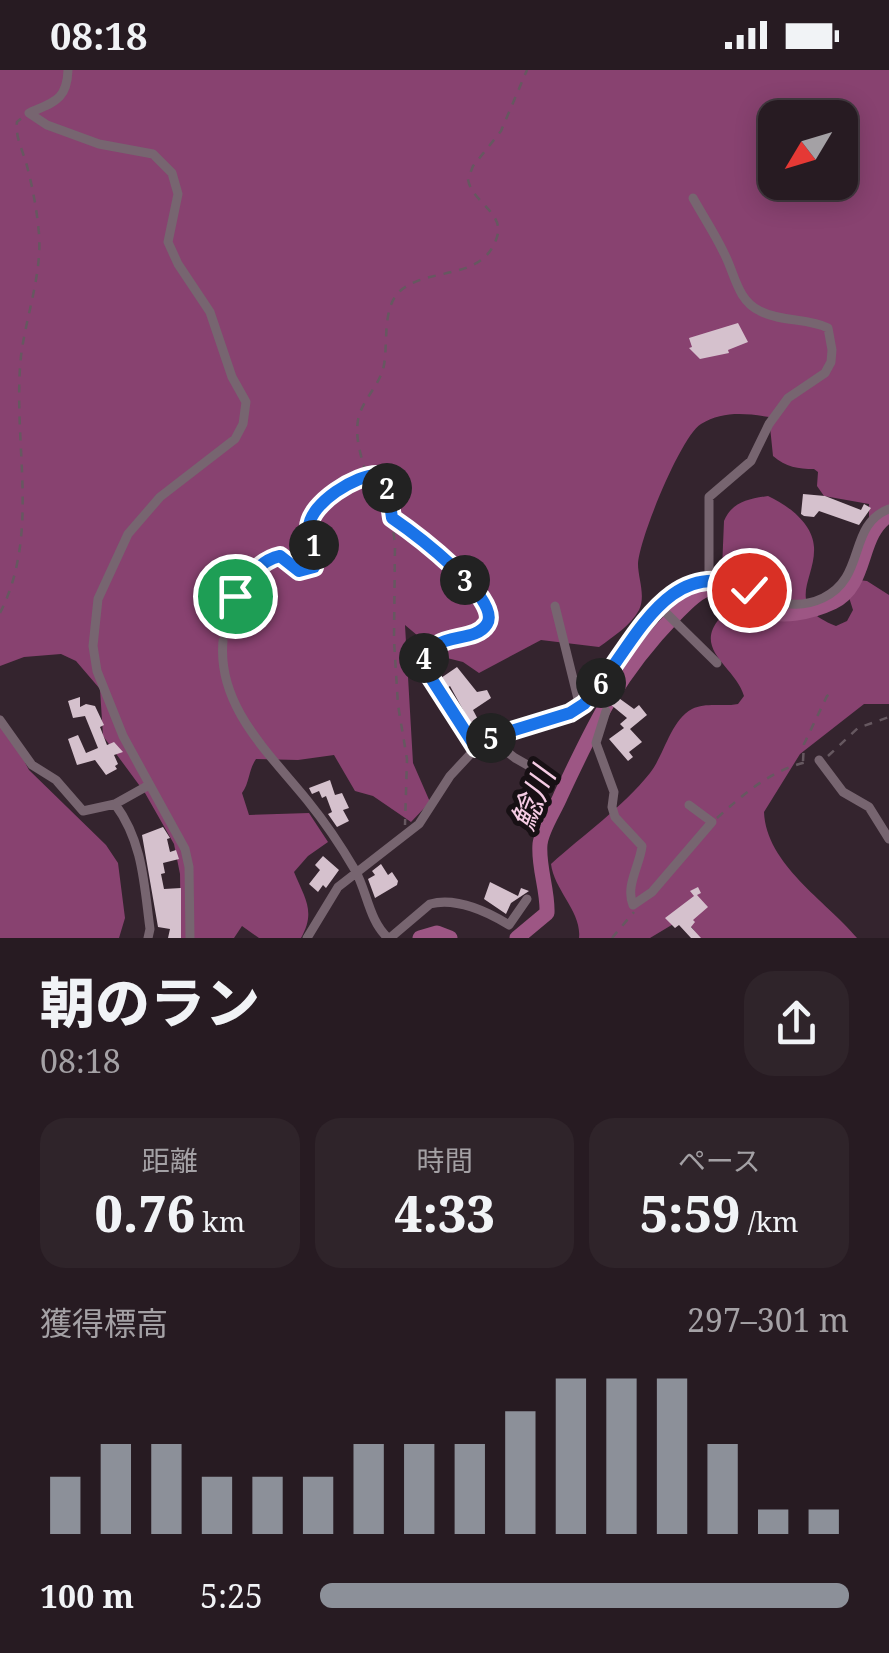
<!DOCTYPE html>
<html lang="ja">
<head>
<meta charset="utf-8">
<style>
  :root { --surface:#271b22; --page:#2f242a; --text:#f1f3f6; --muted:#a4a1a5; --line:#433940; --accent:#8c9099 }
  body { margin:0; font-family:"Noto Serif","Noto Sans JP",serif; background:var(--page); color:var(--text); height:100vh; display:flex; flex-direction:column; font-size:38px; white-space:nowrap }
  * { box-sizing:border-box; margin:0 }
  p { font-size:32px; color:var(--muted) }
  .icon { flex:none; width:55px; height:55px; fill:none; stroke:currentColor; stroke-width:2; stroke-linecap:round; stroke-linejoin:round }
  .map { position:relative; height:868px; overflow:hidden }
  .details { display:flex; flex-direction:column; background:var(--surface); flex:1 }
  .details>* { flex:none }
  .needle { width:65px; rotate:232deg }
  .buttons { position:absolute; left:758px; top:30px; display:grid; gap:20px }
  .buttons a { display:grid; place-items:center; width:100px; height:100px; border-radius:20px; background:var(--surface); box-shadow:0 5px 25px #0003,0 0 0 2px var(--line); font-size:50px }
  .pin { position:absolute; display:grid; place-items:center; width:85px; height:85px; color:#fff; margin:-42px; border:5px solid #fff; border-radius:50%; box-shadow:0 2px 10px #0007 }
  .km { position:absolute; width:50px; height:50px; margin:-25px; border-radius:50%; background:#222; color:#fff; font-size:28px; line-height:50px; text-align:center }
  .round { display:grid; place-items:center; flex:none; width:105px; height:105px; border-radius:30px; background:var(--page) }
  .head { display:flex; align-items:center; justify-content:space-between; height:170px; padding:0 40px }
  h1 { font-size:55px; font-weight:800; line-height:75px }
  .metrics { display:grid; grid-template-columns:repeat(3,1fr); gap:15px; height:170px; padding:10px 40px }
  .metrics div { display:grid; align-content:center; border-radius:25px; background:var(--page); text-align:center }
  .metrics b { font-size:50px; font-weight:800 }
  .metrics small { font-size:28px; font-weight:400 }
  .metrics p { font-size:28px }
  .chart { height:280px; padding:20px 40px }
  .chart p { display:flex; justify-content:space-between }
  .chart svg { width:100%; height:180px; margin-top:10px; stroke:var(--accent); stroke-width:6 }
  ul { padding:0 40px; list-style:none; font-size:32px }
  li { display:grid; grid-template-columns:160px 120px 1fr; align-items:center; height:75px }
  li i { height:25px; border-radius:12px; background:var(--accent) }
  .status { display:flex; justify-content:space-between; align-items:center; height:70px; padding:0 50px; background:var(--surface); direction:ltr }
  .status svg { height:28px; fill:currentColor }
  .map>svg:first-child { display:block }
  .forest { fill:#884270; fill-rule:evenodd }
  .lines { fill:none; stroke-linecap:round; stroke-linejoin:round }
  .river { stroke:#9d5684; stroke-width:15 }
  .building { fill:#d5c1cd }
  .path { stroke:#665860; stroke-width:2.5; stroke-dasharray:8 8; stroke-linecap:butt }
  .minor { stroke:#776570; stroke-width:9 }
  .route-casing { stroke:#fff; stroke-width:20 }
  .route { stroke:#1a73e8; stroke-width:12 }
  .labels { text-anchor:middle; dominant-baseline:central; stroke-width:10; stroke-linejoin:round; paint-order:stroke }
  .water-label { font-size:32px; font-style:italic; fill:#f5cce4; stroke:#171014 }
</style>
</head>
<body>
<div class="status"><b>08:18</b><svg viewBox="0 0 49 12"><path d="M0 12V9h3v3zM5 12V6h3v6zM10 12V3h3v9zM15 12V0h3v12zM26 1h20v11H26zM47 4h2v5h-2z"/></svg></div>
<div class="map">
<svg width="889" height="868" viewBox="0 0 889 868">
  <rect width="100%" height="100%" fill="#34242e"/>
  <!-- forest -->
  <path class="forest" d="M0,0H889V438L869,448V434L824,426L817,416L818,402L814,399C798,399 786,397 773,386L769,347C745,343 722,341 701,354C681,366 639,469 638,494C638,508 646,526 639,540C631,555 613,567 599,577L541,570L479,603L463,592L443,587L405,555L413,693L430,732L411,752L373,726L355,721L334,685L298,690L256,689C248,701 250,712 242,723L249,745L309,743L328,772L308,786L294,802C305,829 316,841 301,868H259L242,856L234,868H181L180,804L174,774L145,723L103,666L100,619L76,591L61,584L24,587L0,596ZM775,48H840V112H775Z
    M768,426C786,434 813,453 814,477C816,510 783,535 836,556L847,551L853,540L847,521L858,510L867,511L889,525V634H864L800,684L764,742C766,794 826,831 857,868H700L690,855L680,850L650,868H579C582,842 554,820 551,794C583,765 623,737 650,703C665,684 670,651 692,639C706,632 723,637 738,634L744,626C736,597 692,580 720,548L724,451C732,432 748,429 768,426Z
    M0,645L29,700L106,775L118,793L125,848L119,868H0Z"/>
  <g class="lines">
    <!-- river -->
    <path class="river" d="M420,868L437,863L450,868
      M517,868L547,843C548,820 538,797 540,774C542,758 555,740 561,725C595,652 618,604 675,545C684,536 697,521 711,518C728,515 744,533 759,539C781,549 812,542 833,532C869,514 857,465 889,445"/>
  </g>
  <!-- building -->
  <path class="building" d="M738,253L748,272L728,280L729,283L700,289L689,278L692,277L689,268Z
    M803,424L825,426L861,440L864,434L871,438L859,455L819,441L814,447L804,446L801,444Z
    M457,597L477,622L487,620L491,628L473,640L482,657L483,664L478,667L450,616L447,618L441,608Z
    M616,626L634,639L639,635L647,645L630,659L642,672L629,682L633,687L628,691L609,669L624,658L620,654L627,648L610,634Z
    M80,627V637L86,634L95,636L104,655L100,657L107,675L114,672L123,682L114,685L118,694L115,696L117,699L106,705L95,690L77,695L68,669L78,665L86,683L98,678L85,646L73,648L68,631Z
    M330,710L335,725L342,723L349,738L343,740L349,751L337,757L328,744L332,742L326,726L322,728L319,721L312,724L309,718Z
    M163,757L170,768L167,769L170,782L176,780L179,789L163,793L165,803L161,804L164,819L181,818V868H168L170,859L158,857L142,765Z
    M323,786L339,800L326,818L323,815L318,822L309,814L320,800L315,795Z
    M381,794L388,805L392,802L398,811L397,815L375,828L368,809L375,805L372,801Z
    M490,812L518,826L521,818L529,821L511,833L506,844L484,829Z
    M698,817L701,823L697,825L708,837L693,850L695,852L691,857L701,868H691L679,855L675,858L665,848L694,826L690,821Z"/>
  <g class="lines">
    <!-- path -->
    <path class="path" d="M366,403C361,386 355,369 358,350C362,329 380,316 384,295C388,274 382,237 400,221C428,196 483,212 497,167C505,142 471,132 468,109L473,96L501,61L527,0
      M392,448C423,469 479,510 490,546C480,571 456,562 438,575C433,578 430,583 425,587
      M0,543C41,463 12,372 21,286C26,246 42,205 39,164C37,141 33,119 27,96C23,81 15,67 17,52L24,46
      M224,565C227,534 248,492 281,486L299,501L314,497L317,490L309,456L313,447L347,413L366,405H378L388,420L395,474L394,570L398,635L407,689L405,755
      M828,686L858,658L889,647
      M803,691L804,674L827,626L834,621
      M717,748C746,722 772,699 811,691
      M612,868L634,842"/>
    <!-- minor -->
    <path class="minor" d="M68,0C67,30 54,32 29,43L47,55L99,74L153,84L172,103L178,124L168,172L178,194L210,242L232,307L246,332L243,354L235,369L160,427L128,464L98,529L93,576L97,601L123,666L185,779L189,797L190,868
      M693,128C703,146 715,164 724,183C735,204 737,230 760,241C781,252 809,248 828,258L832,280L831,292L825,303L788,328L769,354L751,391L709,427V509
      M555,536L580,637
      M659,536L717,593
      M223,571C217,636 269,683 307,730C324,751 341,776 355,800C367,821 369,851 388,868
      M420,591L476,678
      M606,641L596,673L614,722L612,737L615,747L642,776C640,795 625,816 633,835L652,822L712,752L689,735
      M0,650L32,695L56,710L83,741L115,734L149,715
      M490,669L515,688L545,705
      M819,690L843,722L869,737L889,769
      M115,734C143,772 144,814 150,859L148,868
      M307,868L338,817L419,754L450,706L476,678L495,666L570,643L584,635C617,599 636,549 677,522C733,484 766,555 823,528C867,507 847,455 889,439
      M390,868L430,834C456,827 488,842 509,855L527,829"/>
  </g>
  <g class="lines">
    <defs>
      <path id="route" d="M235,526C246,510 260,490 280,486L299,501L314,497C319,482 309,471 309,457C310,433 357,404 378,405L388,420L392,448C411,461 503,529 487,554C477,570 451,565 437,575C431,579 426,586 420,591L476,678L495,666L570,643L584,634C631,585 664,479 749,520"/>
    </defs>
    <!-- route casing -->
    <use href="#route" class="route-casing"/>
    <!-- route -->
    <use href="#route" class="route"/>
  </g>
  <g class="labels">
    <!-- water labels -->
    <g class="water-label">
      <text transform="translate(532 728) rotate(-68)">鯰川</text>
    </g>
  </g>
</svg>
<div class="buttons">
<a><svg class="needle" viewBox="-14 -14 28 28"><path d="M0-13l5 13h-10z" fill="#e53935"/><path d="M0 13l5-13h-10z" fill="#a4a1a5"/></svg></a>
</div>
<div class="pin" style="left:235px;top:526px;background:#1e9e55"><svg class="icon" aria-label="arrive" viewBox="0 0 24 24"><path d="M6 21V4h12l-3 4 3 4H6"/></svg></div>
<div class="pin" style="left:749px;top:520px;background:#d93025"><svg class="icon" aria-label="check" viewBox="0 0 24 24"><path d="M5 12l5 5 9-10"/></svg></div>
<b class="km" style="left:314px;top:475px">1</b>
<b class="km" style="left:387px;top:418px">2</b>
<b class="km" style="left:465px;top:510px">3</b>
<b class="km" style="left:424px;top:588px">4</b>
<b class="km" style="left:491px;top:668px">5</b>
<b class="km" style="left:601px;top:613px">6</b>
</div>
<section class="details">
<div class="head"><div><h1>朝のラン</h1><p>08:18</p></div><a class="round"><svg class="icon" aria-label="share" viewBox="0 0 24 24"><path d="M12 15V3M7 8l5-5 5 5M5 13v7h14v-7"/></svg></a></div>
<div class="metrics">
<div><p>距離</p><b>0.76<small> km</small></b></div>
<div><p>時間</p><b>4:33</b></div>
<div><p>ペース</p><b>5:59<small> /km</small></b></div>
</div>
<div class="chart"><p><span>獲得標高</span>297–301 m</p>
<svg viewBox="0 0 160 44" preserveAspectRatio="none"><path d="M5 44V30M15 44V22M25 44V22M35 44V30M45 44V30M55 44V30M65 44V22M75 44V22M85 44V22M95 44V14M105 44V6M115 44V6M125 44V6M135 44V22M145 44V38M155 44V38"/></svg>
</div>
<ul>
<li><b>100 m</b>5:25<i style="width:100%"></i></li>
</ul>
</section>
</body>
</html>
